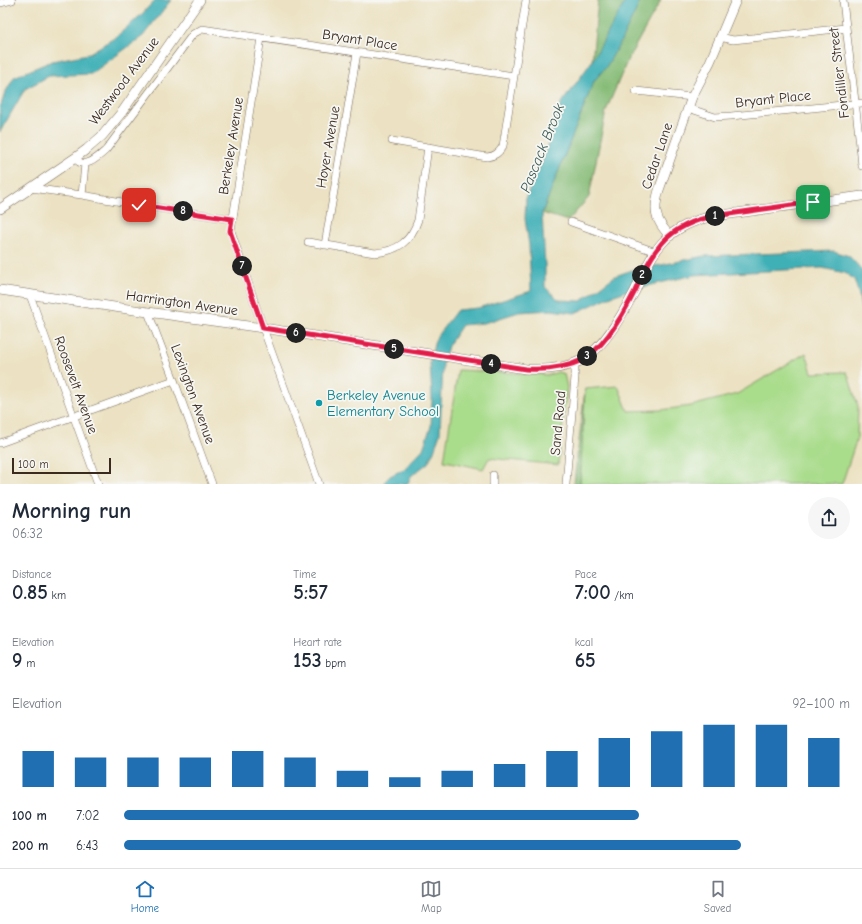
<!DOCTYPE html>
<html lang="en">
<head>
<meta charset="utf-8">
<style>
  :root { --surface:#fff; --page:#f6f6f7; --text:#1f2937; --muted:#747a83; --line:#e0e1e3; --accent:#1f6fb2 }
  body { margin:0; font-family:"Comic Neue",sans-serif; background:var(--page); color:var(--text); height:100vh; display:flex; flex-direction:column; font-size:15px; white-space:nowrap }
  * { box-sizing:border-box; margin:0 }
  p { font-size:13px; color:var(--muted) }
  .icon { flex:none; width:22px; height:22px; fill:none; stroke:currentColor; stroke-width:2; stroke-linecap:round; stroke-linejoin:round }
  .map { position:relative; height:484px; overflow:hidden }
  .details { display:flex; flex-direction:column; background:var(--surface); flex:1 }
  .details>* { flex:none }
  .scale { position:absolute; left:12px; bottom:10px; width:99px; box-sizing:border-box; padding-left:4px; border:2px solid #3b2a1e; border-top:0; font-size:11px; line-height:14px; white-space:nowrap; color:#3b2a1e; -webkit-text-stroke:3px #f6f6f2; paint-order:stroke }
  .pin { position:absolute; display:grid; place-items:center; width:34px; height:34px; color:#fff; margin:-17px; border-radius:8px; box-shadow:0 2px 6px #0006 }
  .km { position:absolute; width:20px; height:20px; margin:-10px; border-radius:50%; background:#222; color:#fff; font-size:11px; line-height:20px; text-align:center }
  .round { display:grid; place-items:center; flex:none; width:42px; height:42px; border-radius:21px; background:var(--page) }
  .overview { display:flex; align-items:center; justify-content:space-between; height:68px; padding:0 12px }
  h1 { font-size:22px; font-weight:600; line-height:30px }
  .stats { display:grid; grid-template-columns:repeat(3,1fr); gap:6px; height:68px; padding:4px 12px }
  .stats div { display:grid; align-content:center }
  .stats b { font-size:20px; font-weight:600 }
  .stats small { font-size:11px; font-weight:400 }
  .stats p { font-size:11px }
  .chart { height:112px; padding:8px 12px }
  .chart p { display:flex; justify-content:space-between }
  .chart svg { width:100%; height:72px; margin-top:4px; stroke:var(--accent); stroke-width:6 }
  ul { padding:0 12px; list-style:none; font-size:13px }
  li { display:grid; grid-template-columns:64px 48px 1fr; align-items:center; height:30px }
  li i { height:10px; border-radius:5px; background:var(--accent) }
  .tabs { display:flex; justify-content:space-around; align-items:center; height:56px; border-top:1px solid var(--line); background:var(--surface); font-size:11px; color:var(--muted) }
  .tabs a { display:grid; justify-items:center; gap:2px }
  .tabs .selected { color:var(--accent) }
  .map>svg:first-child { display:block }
  .green { fill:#a9dc8b; stroke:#728354 }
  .forest { fill:#86bc77; stroke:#60734a }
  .water { fill:#3fb0b7; stroke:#3d6d6a }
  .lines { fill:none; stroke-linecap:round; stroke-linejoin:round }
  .minor-casing { stroke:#796a58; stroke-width:8 }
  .tertiary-casing { stroke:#796a58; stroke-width:10 }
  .minor { stroke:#fff; stroke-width:7 }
  .tertiary { stroke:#fff; stroke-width:9 }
  .route-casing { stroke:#fff; stroke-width:8 }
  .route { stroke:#e11d48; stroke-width:5 }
  .culture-dot { fill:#0f9aa8; stroke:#f6f6f2; stroke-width:1.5 }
  .labels { text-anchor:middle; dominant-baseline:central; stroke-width:3.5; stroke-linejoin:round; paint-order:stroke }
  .street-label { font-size:14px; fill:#3b2a1e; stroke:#f6f6f2 }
  .culture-label { font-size:14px; fill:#0d838f; stroke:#f6f6f2; text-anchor:start }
  .water-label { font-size:15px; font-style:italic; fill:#3c5954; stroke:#f6f6f2 }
</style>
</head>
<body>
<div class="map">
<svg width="862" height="484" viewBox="0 0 862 484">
  <rect width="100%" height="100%" fill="#f6f6f2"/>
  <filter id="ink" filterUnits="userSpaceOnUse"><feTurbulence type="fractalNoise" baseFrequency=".025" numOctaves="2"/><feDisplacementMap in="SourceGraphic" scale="8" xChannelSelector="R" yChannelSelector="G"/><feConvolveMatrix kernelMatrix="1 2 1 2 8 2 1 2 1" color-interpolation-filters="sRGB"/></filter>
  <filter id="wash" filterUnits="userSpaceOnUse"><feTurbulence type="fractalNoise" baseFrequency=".012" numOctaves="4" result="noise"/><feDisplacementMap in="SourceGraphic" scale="16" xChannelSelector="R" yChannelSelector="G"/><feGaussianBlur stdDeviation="0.9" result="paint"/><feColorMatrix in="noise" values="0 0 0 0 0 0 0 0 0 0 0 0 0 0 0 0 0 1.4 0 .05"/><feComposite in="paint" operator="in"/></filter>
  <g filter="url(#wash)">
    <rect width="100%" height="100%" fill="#ece2c3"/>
    <!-- green -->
    <path class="green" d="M806,353L812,373L847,372L858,406L857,438L842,484H580L585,389L618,386L628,411L661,410L691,406L737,394Z
      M458,370L549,375L558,372L564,374L567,387L558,465L489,458L483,469L456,463L444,461Z"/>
    <!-- forest -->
    <path class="forest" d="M598,0H661L628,59L606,111L589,197L568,221L542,213L594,81L592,61Z
      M585,389L580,484H574Z"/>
    <!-- water -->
    <path class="water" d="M155,0H171L143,36L91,74L49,76L25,89L0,132V108L5,93L14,77L52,61L88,54L116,37L142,14Z
      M626,0H641L619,45L606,67L594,81L542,213L545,265V287L559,300L581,301L615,276L638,268L661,265L704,256L834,251L849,256L862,270V310L861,308L859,295L854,279L845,273L822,268L694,275L626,291L609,297L575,313L551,310L519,312L484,323L462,325L448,346L443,364L440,433L434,451L428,463L411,476L408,483L404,484H384V482L390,476L404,469L423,449L431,426L432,398L430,363L434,344L437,336L457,310L478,308L531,291L529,245L525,219L526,197L542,162L561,104L592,61Z"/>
  </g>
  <g filter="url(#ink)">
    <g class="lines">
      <defs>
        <path id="minor" d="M843,0C849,56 857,111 862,166
          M0,3L12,0
          M720,37L733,40L846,28
          M261,38L231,231L263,328L319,484
          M636,91L692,97
          M688,108L715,117L731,116L862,103
          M392,141L487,157C495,156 499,153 503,146L526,0
          M75,158C84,171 98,157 106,150L193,34L202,29L514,76
          M31,188L82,195L139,205L232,219
          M82,195L85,164
          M571,222L656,252
          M308,242L375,253C398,251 411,241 418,220L428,147
          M325,245L357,53
          M30,295L98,484
          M148,312L174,380L212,484
          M0,443L174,380
          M493,484V475
          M566,484L575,377V371L573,364"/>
        <path id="tertiary" d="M0,209L75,158L87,149L102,136L122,112L200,0
          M670,236C655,220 653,211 659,190L692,97L710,62L736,0
          M0,290L148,312L263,328L526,369C545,370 565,369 582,360C604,348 623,313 635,291C642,275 650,257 662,243C675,228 696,219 715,216L862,196"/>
      </defs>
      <!-- minor casing -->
      <use href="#minor" class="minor-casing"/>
      <!-- tertiary casing -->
      <use href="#tertiary" class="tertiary-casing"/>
      <!-- minor -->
      <use href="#minor" class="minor"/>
      <!-- tertiary -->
      <use href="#tertiary" class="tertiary"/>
    </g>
  </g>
  <g class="lines" filter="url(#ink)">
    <defs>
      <path id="route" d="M139,205L232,219L230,231L263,328L526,369C545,370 564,369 582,360C604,348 624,313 635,291C642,275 650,257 662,243C675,228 696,219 715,216L813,202"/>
    </defs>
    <!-- route casing -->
    <use href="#route" class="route-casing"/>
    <!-- route -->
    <use href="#route" class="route"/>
  </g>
  <!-- markers -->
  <circle class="culture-dot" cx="319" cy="403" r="4"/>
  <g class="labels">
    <!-- street labels -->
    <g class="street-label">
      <text transform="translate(360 40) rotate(9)">Bryant Place</text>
      <text transform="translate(839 73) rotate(-97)">Fondiller Street</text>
      <text transform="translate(124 81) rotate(-53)">Westwood Avenue</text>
      <text transform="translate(773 99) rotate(-6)">Bryant Place</text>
      <text transform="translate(231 146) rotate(-81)">Berkeley Avenue</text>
      <text transform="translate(328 147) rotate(-80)">Hoyer Avenue</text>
      <text transform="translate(657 156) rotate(-71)">Cedar Lane</text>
      <text transform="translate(182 303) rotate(8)">Harrington Avenue</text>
      <text transform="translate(76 385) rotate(70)">Roosevelt Avenue</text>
      <text transform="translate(193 394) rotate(70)">Lexington Avenue</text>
      <text transform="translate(558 423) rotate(-85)">Sand Road</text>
    </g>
    <!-- culture labels -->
    <g class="culture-label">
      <text x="327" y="395">Berkeley Avenue<tspan x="327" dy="16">Elementary School</tspan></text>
    </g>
    <!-- water labels -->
    <g class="water-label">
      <text transform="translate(542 148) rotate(-68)">Pascack Brook</text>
    </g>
  </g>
</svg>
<div class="scale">100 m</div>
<div class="pin" style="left:813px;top:202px;background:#1e9e55"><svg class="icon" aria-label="arrive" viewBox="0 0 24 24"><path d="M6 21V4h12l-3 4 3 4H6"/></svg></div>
<div class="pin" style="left:139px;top:205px;background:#d93025"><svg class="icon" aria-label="check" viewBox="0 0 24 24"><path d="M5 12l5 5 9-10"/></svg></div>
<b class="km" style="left:715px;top:216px">1</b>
<b class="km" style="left:642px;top:275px">2</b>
<b class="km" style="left:587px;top:356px">3</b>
<b class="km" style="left:491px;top:364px">4</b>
<b class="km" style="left:394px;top:349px">5</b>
<b class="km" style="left:296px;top:333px">6</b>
<b class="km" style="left:242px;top:266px">7</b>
<b class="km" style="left:183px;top:211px">8</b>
</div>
<section class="details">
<div class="overview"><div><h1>Morning run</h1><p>06:32</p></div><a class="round"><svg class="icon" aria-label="share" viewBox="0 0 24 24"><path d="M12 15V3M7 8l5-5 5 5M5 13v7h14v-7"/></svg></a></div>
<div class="stats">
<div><p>Distance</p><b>0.85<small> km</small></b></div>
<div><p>Time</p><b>5:57</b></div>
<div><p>Pace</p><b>7:00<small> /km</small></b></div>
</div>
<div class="stats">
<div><p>Elevation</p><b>9<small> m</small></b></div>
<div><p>Heart rate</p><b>153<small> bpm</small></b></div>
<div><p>kcal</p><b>65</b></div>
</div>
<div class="chart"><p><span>Elevation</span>92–100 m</p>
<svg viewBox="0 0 160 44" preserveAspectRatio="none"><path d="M5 44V22M15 44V26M25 44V26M35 44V26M45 44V22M55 44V26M65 44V34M75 44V38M85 44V34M95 44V30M105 44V22M115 44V14M125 44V10M135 44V6M145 44V6M155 44V14"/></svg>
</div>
<ul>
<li><b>100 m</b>7:02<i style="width:71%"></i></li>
<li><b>200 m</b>6:43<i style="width:85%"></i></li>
</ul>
</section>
<nav class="tabs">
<a class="selected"><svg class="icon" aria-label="home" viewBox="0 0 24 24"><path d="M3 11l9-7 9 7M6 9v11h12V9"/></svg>Home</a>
<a><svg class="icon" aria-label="map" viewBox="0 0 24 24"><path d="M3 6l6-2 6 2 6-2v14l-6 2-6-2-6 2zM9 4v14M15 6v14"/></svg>Map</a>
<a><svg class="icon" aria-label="saved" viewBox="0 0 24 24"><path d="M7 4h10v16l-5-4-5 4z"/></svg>Saved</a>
</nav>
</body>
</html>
